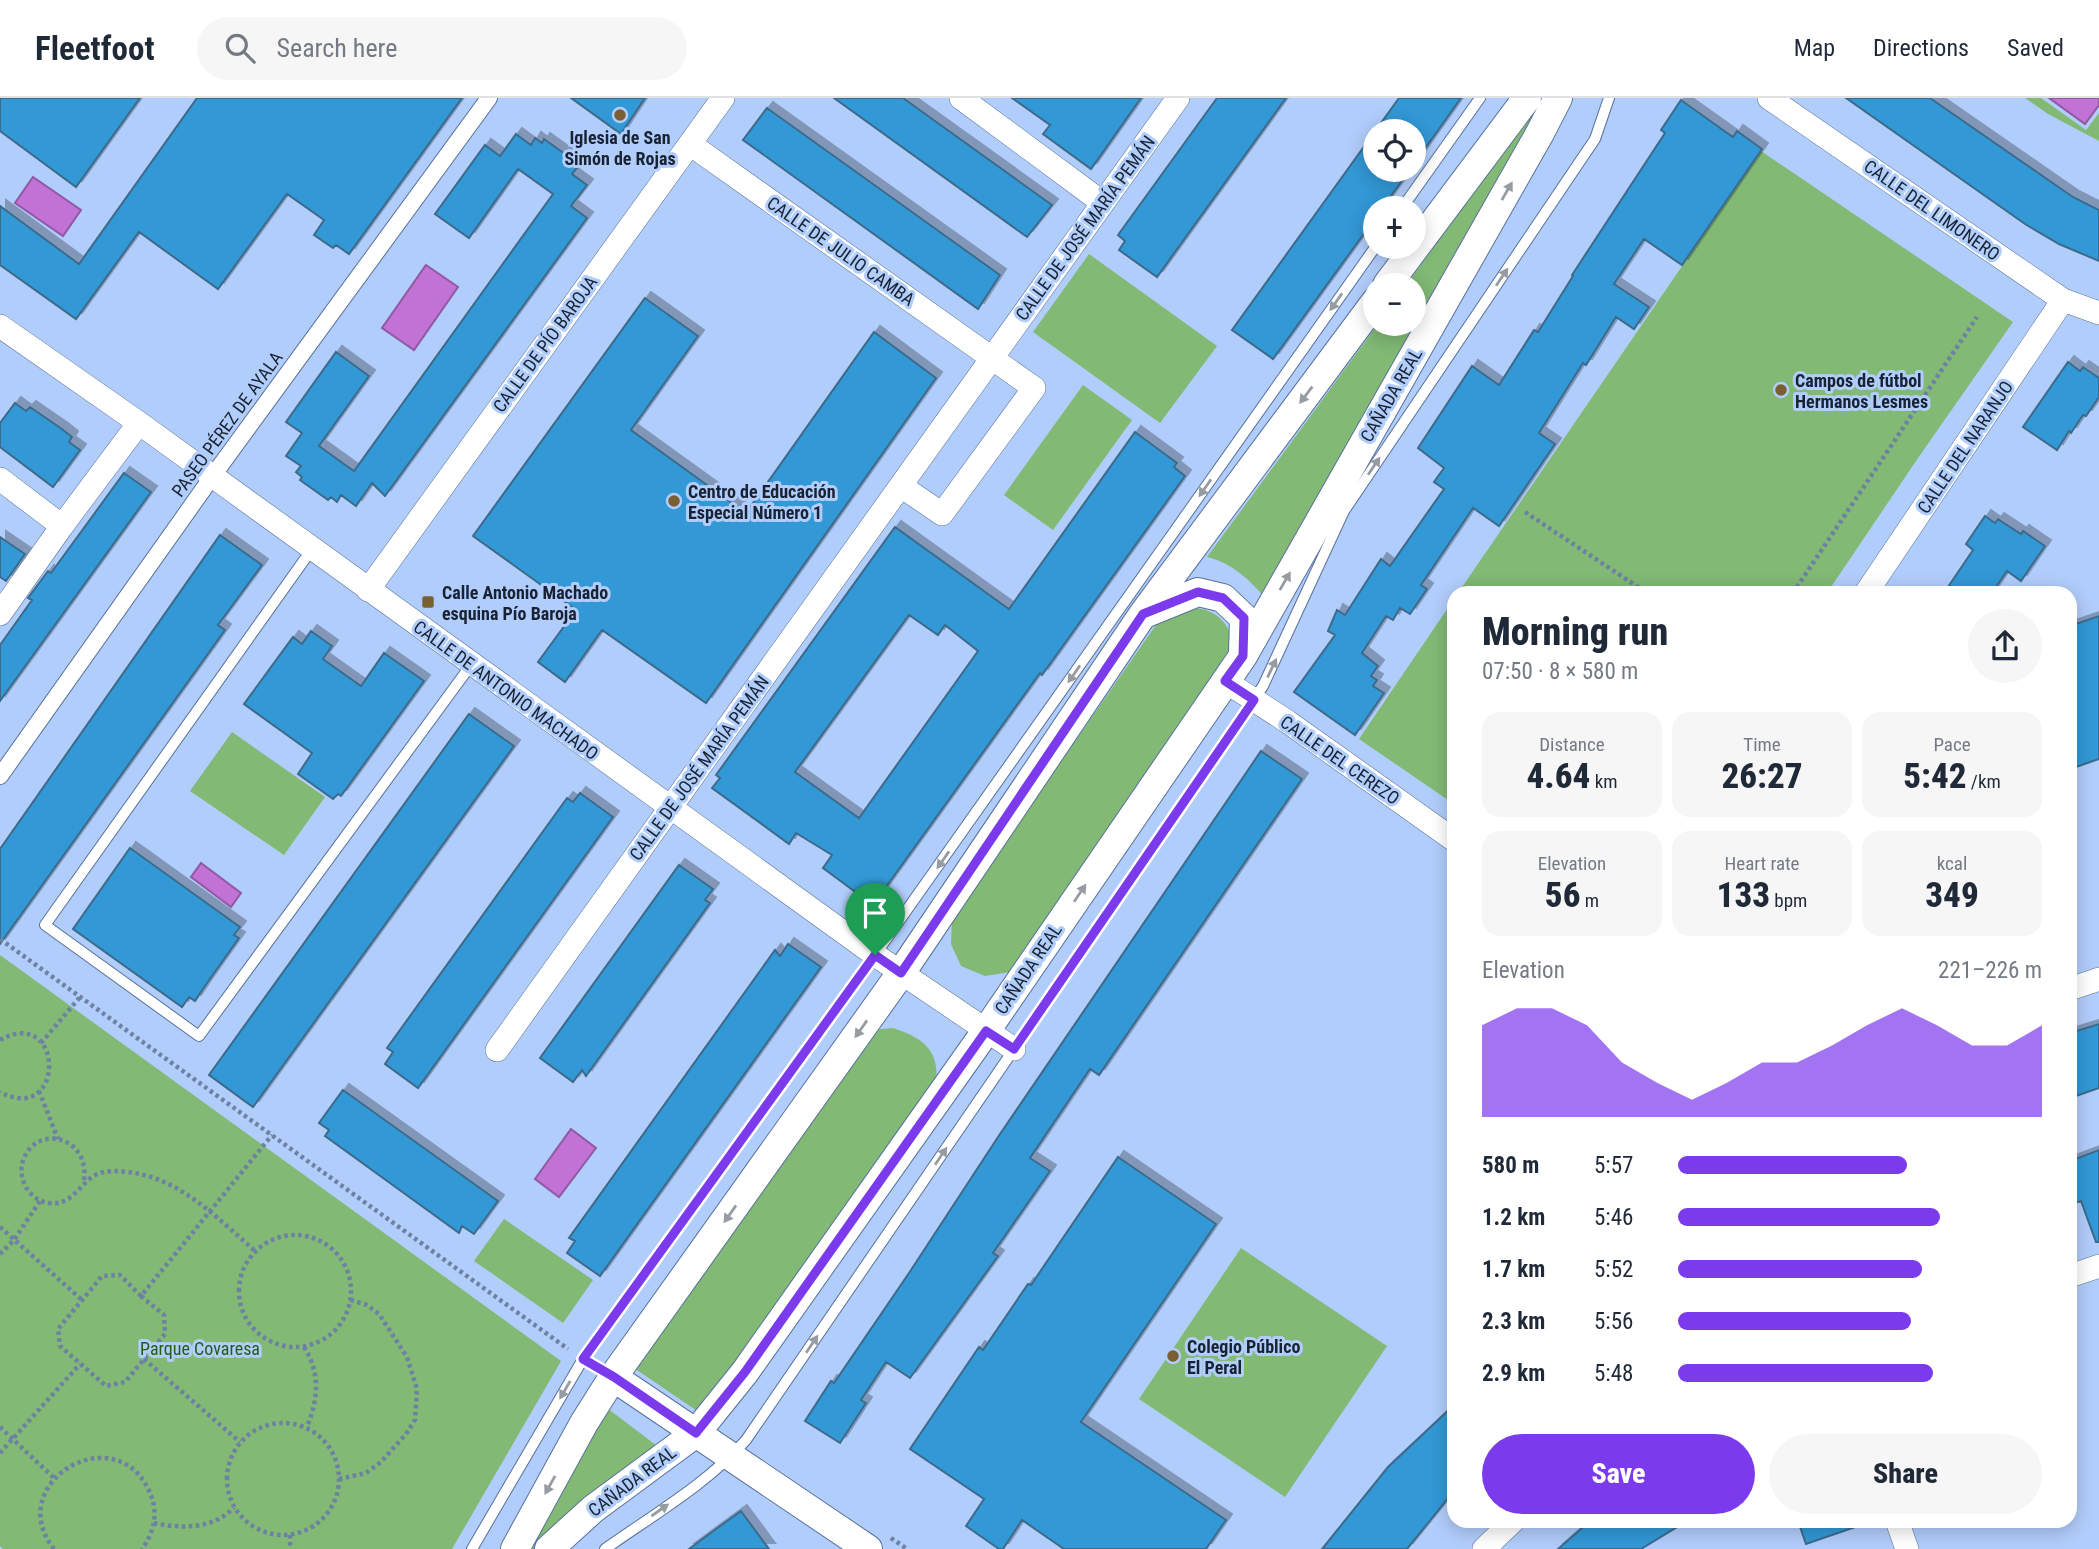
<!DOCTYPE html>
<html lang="en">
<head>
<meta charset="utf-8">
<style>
  :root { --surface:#fff; --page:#f6f6f7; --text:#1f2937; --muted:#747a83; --line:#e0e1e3; --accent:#7c3aed }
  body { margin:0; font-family:"Roboto Condensed",sans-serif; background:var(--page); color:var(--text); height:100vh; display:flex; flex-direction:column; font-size:26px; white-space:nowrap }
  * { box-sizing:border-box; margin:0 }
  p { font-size:23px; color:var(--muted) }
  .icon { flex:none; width:38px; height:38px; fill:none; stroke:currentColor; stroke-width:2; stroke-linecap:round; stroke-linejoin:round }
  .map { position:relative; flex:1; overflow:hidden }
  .sheet { position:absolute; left:1447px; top:488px; width:630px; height:942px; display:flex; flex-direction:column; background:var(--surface); border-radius:21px; box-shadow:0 4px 18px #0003 }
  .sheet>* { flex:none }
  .buttons { position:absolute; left:1363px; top:21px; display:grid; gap:14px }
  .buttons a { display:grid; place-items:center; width:63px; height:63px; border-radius:50%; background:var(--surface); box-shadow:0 4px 18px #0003; font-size:35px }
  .pin { position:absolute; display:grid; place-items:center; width:60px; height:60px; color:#fff; margin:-72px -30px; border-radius:50% 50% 50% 0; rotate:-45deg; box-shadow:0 0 7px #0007 }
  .pin .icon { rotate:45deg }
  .round { display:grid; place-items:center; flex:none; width:74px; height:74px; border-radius:37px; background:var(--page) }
  .head { display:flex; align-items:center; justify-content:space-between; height:119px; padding:0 35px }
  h1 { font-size:38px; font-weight:800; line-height:52px }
  .figures { display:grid; grid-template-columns:repeat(3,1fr); gap:10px; height:119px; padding:7px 35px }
  .figures div { display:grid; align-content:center; border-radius:18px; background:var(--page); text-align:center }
  .figures b { font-size:35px; font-weight:800 }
  .figures small { font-size:19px; font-weight:400 }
  .figures p { font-size:19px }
  .chart { height:196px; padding:14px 35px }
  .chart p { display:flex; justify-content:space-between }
  .chart svg { width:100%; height:126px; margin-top:7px; fill:var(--accent); opacity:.7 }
  .action { display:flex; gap:14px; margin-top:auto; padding:14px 35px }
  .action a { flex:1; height:80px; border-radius:42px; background:var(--accent); color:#fff; font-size:28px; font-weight:800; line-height:80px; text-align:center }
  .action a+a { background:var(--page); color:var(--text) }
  ul { padding:0 35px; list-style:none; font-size:23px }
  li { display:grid; grid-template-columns:112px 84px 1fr; align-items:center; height:52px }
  li i { height:18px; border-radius:9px; background:var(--accent) }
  header { display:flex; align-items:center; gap:42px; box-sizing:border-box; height:98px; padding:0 35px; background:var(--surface); border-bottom:2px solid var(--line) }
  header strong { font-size:33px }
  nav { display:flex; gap:38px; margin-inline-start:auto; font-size:24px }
  .search { width:490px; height:63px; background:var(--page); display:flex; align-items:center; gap:18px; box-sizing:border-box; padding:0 24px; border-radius:38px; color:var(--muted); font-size:26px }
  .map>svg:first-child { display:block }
  .green { fill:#81b975 }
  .water { fill:#c271d4; stroke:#8f59a4; stroke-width:2 }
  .building { fill:#3198d6; stroke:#3d6a8a; stroke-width:2; fill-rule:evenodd; filter:url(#shadow) }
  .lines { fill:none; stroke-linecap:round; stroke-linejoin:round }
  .service-casing { stroke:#58719a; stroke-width:12 }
  .pedestrian-casing { stroke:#58719a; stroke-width:18 }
  .minor-casing { stroke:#58719a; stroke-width:24 }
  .tertiary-casing { stroke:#58719a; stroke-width:30 }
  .path { stroke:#6d81a2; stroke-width:4.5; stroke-dasharray:3.5 3.5; stroke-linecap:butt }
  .service { stroke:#fff; stroke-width:10 }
  .pedestrian { stroke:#fff; stroke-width:16 }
  .minor { stroke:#fff; stroke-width:23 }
  .tertiary { stroke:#fff; stroke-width:28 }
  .oneway { fill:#979ca3 }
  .route-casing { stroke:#fff; stroke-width:14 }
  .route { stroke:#7c3aed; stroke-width:9 }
  .poi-dot { fill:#795f31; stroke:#b1cdfb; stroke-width:2.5 }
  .labels { text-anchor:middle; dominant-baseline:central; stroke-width:6; stroke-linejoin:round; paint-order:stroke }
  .poi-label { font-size:18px; font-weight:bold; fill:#182233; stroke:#b1cdfb; text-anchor:start }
  .street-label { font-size:18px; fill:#182233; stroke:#b1cdfb }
  .park-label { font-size:18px; fill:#255c18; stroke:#b1cdfb }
</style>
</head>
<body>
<header>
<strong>Fleetfoot</strong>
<div class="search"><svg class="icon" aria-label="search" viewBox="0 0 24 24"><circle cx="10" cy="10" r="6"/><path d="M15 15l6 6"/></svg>Search here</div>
<nav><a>Map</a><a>Directions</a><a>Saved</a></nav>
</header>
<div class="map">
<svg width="2099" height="1451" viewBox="0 0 2099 1451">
  <defs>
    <filter id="shadow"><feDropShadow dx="6" dy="-6" stdDeviation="0" flood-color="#0004"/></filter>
  </defs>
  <rect width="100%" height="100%" fill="#b1cdfb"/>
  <!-- green -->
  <path class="green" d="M2025,0H2041L2086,32L2099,15V43L2048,16Z
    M1535,16L1268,504C1252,483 1232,465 1207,459L1378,226H1414V187H1406L1531,17Z
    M1761,53L2013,224L1918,360L1827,495H1458Z
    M1089,156L1217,248L1160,325L1033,234Z
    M1083,287L1132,322L1053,432L1004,397Z
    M1454,501V706L1359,641Z
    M1190,510C1214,509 1229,524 1235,548L1017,873L985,878L961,868L951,846L952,820L1158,524Z
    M232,634L325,699L284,757L190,693Z
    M0,857L561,1263L452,1451H3L0,1448Z
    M893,930C923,940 940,952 936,986L703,1317L634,1270L867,937L881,931Z
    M504,1121L593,1182L563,1225L474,1163Z
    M1241,1150L1387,1248L1285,1399L1139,1301Z
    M607,1310L661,1351L543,1451H522Z"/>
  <!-- water -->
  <path class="water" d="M2049,0H2099V7L2085,26Z
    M33,79L81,112L63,138L15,105Z
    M426,167L458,189L414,252L382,230Z
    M201,765L241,795L231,809L191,779Z
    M571,1031L596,1050L559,1099L535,1081Z"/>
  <!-- building -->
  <path class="building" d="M0,0H140L76,89L0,33Z
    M197,0H462L349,156L336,147L333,150L314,137L324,122L287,96L218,191L139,134L76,221L0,167V108L79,166Z
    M571,0H645L621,36Z
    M834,0H903L1052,107L1027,139Z
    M1012,0H1141L1091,71L1043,36L1050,27Z
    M1217,0H1286L1157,179L1119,152L1125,143L1118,137Z
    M1399,0H1461L1414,66V33H1376V72H1410L1382,110H1376V119L1273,261L1232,232Z
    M1846,0H1930L2073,99L2099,112V163L2059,146L2025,126Z
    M1681,2L1733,39L1737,33L1762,51L1682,167L1644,141L1614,186L1649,209L1634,231L1616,219L1586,267L1583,265L1539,335L1555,346L1499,428L1473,410L1421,487L1427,491L1410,516L1400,510L1393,522L1386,518L1362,555L1378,568L1371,578L1377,582L1373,588L1384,595L1355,637L1294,594L1335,537L1328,533L1337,512L1345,517L1381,461L1390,468L1444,391L1434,384L1444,370L1418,350L1472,268L1499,287L1534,232L1538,234L1573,178L1572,177L1665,35L1661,32Z
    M767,10L1000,177L978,211L743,42Z
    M516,36L531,47L535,40L542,45L544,41L572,61L570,65L577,70L572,76L587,87L571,108L587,120L385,398L372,385L356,408L341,397L337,404L331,399L328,402L300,382L302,379L296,374L301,368L286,358L302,335L286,324L336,254L369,278L319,348L354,373L553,96L518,71L469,140L435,116L485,47L500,58Z
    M645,200L698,238L631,332L746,415L874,234L936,280L706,605L602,532L565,584L538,564L576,512L473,438Z
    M2068,264L2080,273L2083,269L2099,280V299L2086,318L2083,317L2071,335L2069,333L2057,352L2023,329Z
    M15,305L26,313L30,309L62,331L72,339L69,344L80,352L53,389L0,349V325Z
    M1135,334L1177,365L1174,369L1185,378L1042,577L1040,575L873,807L823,770L832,757L796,735L789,746L712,690L720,680L716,677L895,429L1009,511ZM909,517L938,537L945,527L978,553L859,720L795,674Z
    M124,375L151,394L0,603V547L32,502L28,500L48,473L51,475Z
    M1985,418L1995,425L1998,421L2021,436L2023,433L2045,448L2021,483L2007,473L1992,495H1944L1973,452L1966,446Z
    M220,437L262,467L218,527L225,532L0,846V751Z
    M0,439L25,456L6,483L0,479Z
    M2099,518V661L2070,671V528Z
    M311,533L332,548L323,561L361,588L384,555L424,583L341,698L338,696L333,701L298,676L312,655L244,606L293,539L302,546Z
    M469,616L514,648L253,1009L209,977Z
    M1261,653L1302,681L1099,977L1090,971L1030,1060L1050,1073L993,1155L998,1158L910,1280L886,1264L861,1302L866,1305L840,1345L805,1323L831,1283L834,1285L909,1175L998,1039Z
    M580,695L613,719L418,990L385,966L393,954L387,950L567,700L573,704Z
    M130,750L240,829L234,837L239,840L205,888L195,903L189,899L182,909L73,831Z
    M679,767L713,791L705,802L710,805L586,978L582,972L573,984L540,960Z
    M788,846L821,869L600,1178L567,1155L575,1143L569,1140L775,852L780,858Z
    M2099,926V990L2070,1000V935Z
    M343,992L498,1103L474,1136L462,1128L459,1135L325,1038L329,1032L319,1025Z
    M2099,1052V1144H2096L2081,1103L2075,1105L2070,1092V1063Z
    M1118,1059L1216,1126L1081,1324L1226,1422L1206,1451H1064L1022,1422L1003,1451H999L966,1428L984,1401L910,1351L979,1249L983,1252L1028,1186L1031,1187Z
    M1454,1307V1393L1407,1451H1322L1388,1369Z
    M741,1413L769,1451H689L716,1431Z
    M1590,1423H1687L1641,1451H1558Z
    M1798,1423H1864V1426L1806,1446Z"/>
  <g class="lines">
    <defs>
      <path id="service" d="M1402,110L1480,0
        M312,451L45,827L199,938L471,567
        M472,1451L583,1261L875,857L1376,148
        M605,1451C653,1417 707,1386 746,1342L1263,588L1344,413L1595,41L1609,0"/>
      <path id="pedestrian" d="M0,678L212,379L489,0"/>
      <path id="minor" d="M961,0L1103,105
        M1769,0L2063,202L2099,215
        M690,46L1034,290L942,416L901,388
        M0,228L139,325L875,857L1014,951
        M0,381L62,428
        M368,492L723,0
        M1866,495L2063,202
        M0,516L62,428L139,325
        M1225,583L1288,624L1454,742
        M2070,891L2099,881
        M497,952L1178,0
        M2070,1178L2099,1168
        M1897,1423L1907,1451
        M1484,1451L1513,1423"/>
      <path id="tertiary" d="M1387,187L1527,0
        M1144,516L1198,494L1223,500L1244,520L1243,555
        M613,1279L868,1451
        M515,1451L584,1325L613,1279L901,875L1143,516L1376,203
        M549,1451L593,1411L696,1335L745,1274L986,933L1243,558L1540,35L1558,0"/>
    </defs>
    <!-- service casing -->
    <use href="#service" class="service-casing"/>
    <!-- pedestrian casing -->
    <use href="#pedestrian" class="pedestrian-casing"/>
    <!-- minor casing -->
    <use href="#minor" class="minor-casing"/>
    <!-- tertiary casing -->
    <use href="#tertiary" class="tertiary-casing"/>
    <!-- path -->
    <path class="path" d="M1525,414L1647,495
      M1793,495L1977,219
      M0,841L568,1251
      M0,942C65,906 66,1029 0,994
      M41,945L80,899
      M39,993L58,1041
      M84,1082C90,1040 39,1025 24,1060C16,1079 28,1102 49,1105C73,1108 79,1085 97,1076C107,1072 117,1073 128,1074C180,1080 217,1120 254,1152
      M0,1129L82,1202
      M239 1193a56 56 0 1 1 112 0a56 56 0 1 1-112 0Z
      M0,1156L14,1142L40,1103
      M141,1198L120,1177L102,1178L58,1231L60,1248L106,1288L125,1284L165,1236L164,1217L141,1198L272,1037
      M304,1249C321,1276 318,1301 307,1329
      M144,1261L240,1344
      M227 1381a56 56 0 1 1 112 0a56 56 0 1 1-112 0Z
      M0,1329L54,1380
      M0,1355L80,1266
      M339,1381L366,1375L381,1364L406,1336L415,1322L417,1291L407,1259L379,1216L367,1207L351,1202
      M154,1425C181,1431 215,1431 234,1409
      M290,1437V1451
      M891,1440L907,1451
      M54,1451C0,1383 122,1314 152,1400C158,1418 153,1436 142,1451"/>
    <!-- service -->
    <use href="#service" class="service"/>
    <!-- pedestrian -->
    <use href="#pedestrian" class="pedestrian"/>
    <!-- minor -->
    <use href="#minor" class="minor"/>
    <!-- tertiary -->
    <use href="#tertiary" class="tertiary"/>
  </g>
  <!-- one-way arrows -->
  <defs><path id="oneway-solid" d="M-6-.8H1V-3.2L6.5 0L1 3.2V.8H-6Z" transform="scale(1.75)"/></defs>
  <g class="oneway">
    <use href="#oneway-solid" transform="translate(1507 93) rotate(-60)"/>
    <use href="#oneway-solid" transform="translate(1502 179) rotate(-56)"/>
    <use href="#oneway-solid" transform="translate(1336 204) rotate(125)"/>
    <use href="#oneway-solid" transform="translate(1306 297) rotate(127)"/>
    <use href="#oneway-solid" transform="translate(1374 368) rotate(-56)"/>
    <use href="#oneway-solid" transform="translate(1205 390) rotate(125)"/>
    <use href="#oneway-solid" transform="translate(1285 483) rotate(-60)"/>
    <use href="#oneway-solid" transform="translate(1272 570) rotate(-65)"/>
    <use href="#oneway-solid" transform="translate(1074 576) rotate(125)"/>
    <use href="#oneway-solid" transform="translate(943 762) rotate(125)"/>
    <use href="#oneway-solid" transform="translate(1080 795) rotate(-56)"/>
    <use href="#oneway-solid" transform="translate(861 931) rotate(125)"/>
    <use href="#oneway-solid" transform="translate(941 1058) rotate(-56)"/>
    <use href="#oneway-solid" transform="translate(730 1116) rotate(125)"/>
    <use href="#oneway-solid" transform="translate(812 1246) rotate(-56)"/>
    <use href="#oneway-solid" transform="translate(565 1292) rotate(120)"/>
    <use href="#oneway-solid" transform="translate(550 1387) rotate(119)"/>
    <use href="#oneway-solid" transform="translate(660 1412) rotate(-35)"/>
  </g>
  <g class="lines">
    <defs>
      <path id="route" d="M1198,494L1223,500L1244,520L1243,558L1225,583L1254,602L1014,951L986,933L745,1274L696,1335L614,1279L583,1261L875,857L901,875L1143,516Z"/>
    </defs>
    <!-- route casing -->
    <use href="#route" class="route-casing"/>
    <!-- route -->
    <use href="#route" class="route"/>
  </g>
  <!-- markers -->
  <g class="poi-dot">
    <circle cx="620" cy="17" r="7"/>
    <circle cx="1781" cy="292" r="7"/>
    <circle cx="674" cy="403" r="7"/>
    <rect x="421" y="497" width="14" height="14" rx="3.5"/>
    <circle cx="1173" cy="1258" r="7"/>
  </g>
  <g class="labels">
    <!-- poi labels -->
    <g class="poi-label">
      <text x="620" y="39" text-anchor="middle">Iglesia de San<tspan x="620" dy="21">Simón de Rojas</tspan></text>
      <text x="1795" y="282">Campos de fútbol<tspan x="1795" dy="21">Hermanos Lesmes</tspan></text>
      <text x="688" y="393">Centro de Educación<tspan x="688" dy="21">Especial Número 1</tspan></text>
      <text x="442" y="494">Calle Antonio Machado<tspan x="442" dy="21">esquina Pío Baroja</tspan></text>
      <text x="1187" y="1248">Colegio Público<tspan x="1187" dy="21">El Peral</tspan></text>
    </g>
    <!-- street labels -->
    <g class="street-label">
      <text transform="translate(1932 112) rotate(35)">CALLE DEL LIMONERO</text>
      <text transform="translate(1085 130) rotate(-54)">CALLE DE JOSÉ MARÍA PEMÁN</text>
      <text transform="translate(841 153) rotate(35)">CALLE DE JULIO CAMBA</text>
      <text transform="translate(545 246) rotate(-54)">CALLE DE PÍO BAROJA</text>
      <text transform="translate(1391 297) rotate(-60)">CAÑADA REAL</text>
      <text transform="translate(227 326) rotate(-54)">PASEO PÉREZ DE AYALA</text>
      <text transform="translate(1965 349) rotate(-56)">CALLE DEL NARANJO</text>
      <text transform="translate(506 592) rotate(36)">CALLE DE ANTONIO MACHADO</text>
      <text transform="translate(1340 662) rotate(35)">CALLE DEL CEREZO</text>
      <text transform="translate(699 670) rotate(-54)">CALLE DE JOSÉ MARÍA PEMÁN</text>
      <text transform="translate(1028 871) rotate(-56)">CAÑADA REAL</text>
      <text transform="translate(632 1383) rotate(-37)">CAÑADA REAL</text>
    </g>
    <!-- park labels -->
    <g class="park-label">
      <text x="200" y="1250">Parque Covaresa</text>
    </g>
  </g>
</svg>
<div class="buttons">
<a><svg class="icon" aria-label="locate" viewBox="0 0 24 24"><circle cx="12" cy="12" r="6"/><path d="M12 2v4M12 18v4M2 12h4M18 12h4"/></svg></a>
<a>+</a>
<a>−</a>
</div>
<div class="pin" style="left:875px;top:857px;background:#1e9e55"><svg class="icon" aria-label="arrive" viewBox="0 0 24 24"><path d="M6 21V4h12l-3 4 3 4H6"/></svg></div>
<section class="sheet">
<div class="head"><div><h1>Morning run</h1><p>07:50 · 8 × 580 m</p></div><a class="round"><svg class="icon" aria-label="share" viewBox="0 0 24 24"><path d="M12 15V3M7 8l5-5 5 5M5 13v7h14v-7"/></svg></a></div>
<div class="figures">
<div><p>Distance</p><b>4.64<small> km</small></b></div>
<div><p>Time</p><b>26:27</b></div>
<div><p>Pace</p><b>5:42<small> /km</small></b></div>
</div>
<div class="figures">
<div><p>Elevation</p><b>56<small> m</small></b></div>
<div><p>Heart rate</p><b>133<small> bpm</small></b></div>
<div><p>kcal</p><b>349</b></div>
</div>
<div class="chart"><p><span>Elevation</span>221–226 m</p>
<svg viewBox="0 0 160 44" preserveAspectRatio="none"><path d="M0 44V12L10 6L20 6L30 12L40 25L50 32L60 38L70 32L80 25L90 25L100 19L110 12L120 6L130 12L140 19L150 19L160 12V44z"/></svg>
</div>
<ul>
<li><b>580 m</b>5:57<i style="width:63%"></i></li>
<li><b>1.2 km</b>5:46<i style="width:72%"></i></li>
<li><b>1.7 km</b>5:52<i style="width:67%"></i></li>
<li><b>2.3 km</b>5:56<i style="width:64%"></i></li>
<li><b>2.9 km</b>5:48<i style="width:70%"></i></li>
</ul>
<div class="action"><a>Save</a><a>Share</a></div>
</section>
</div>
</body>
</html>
